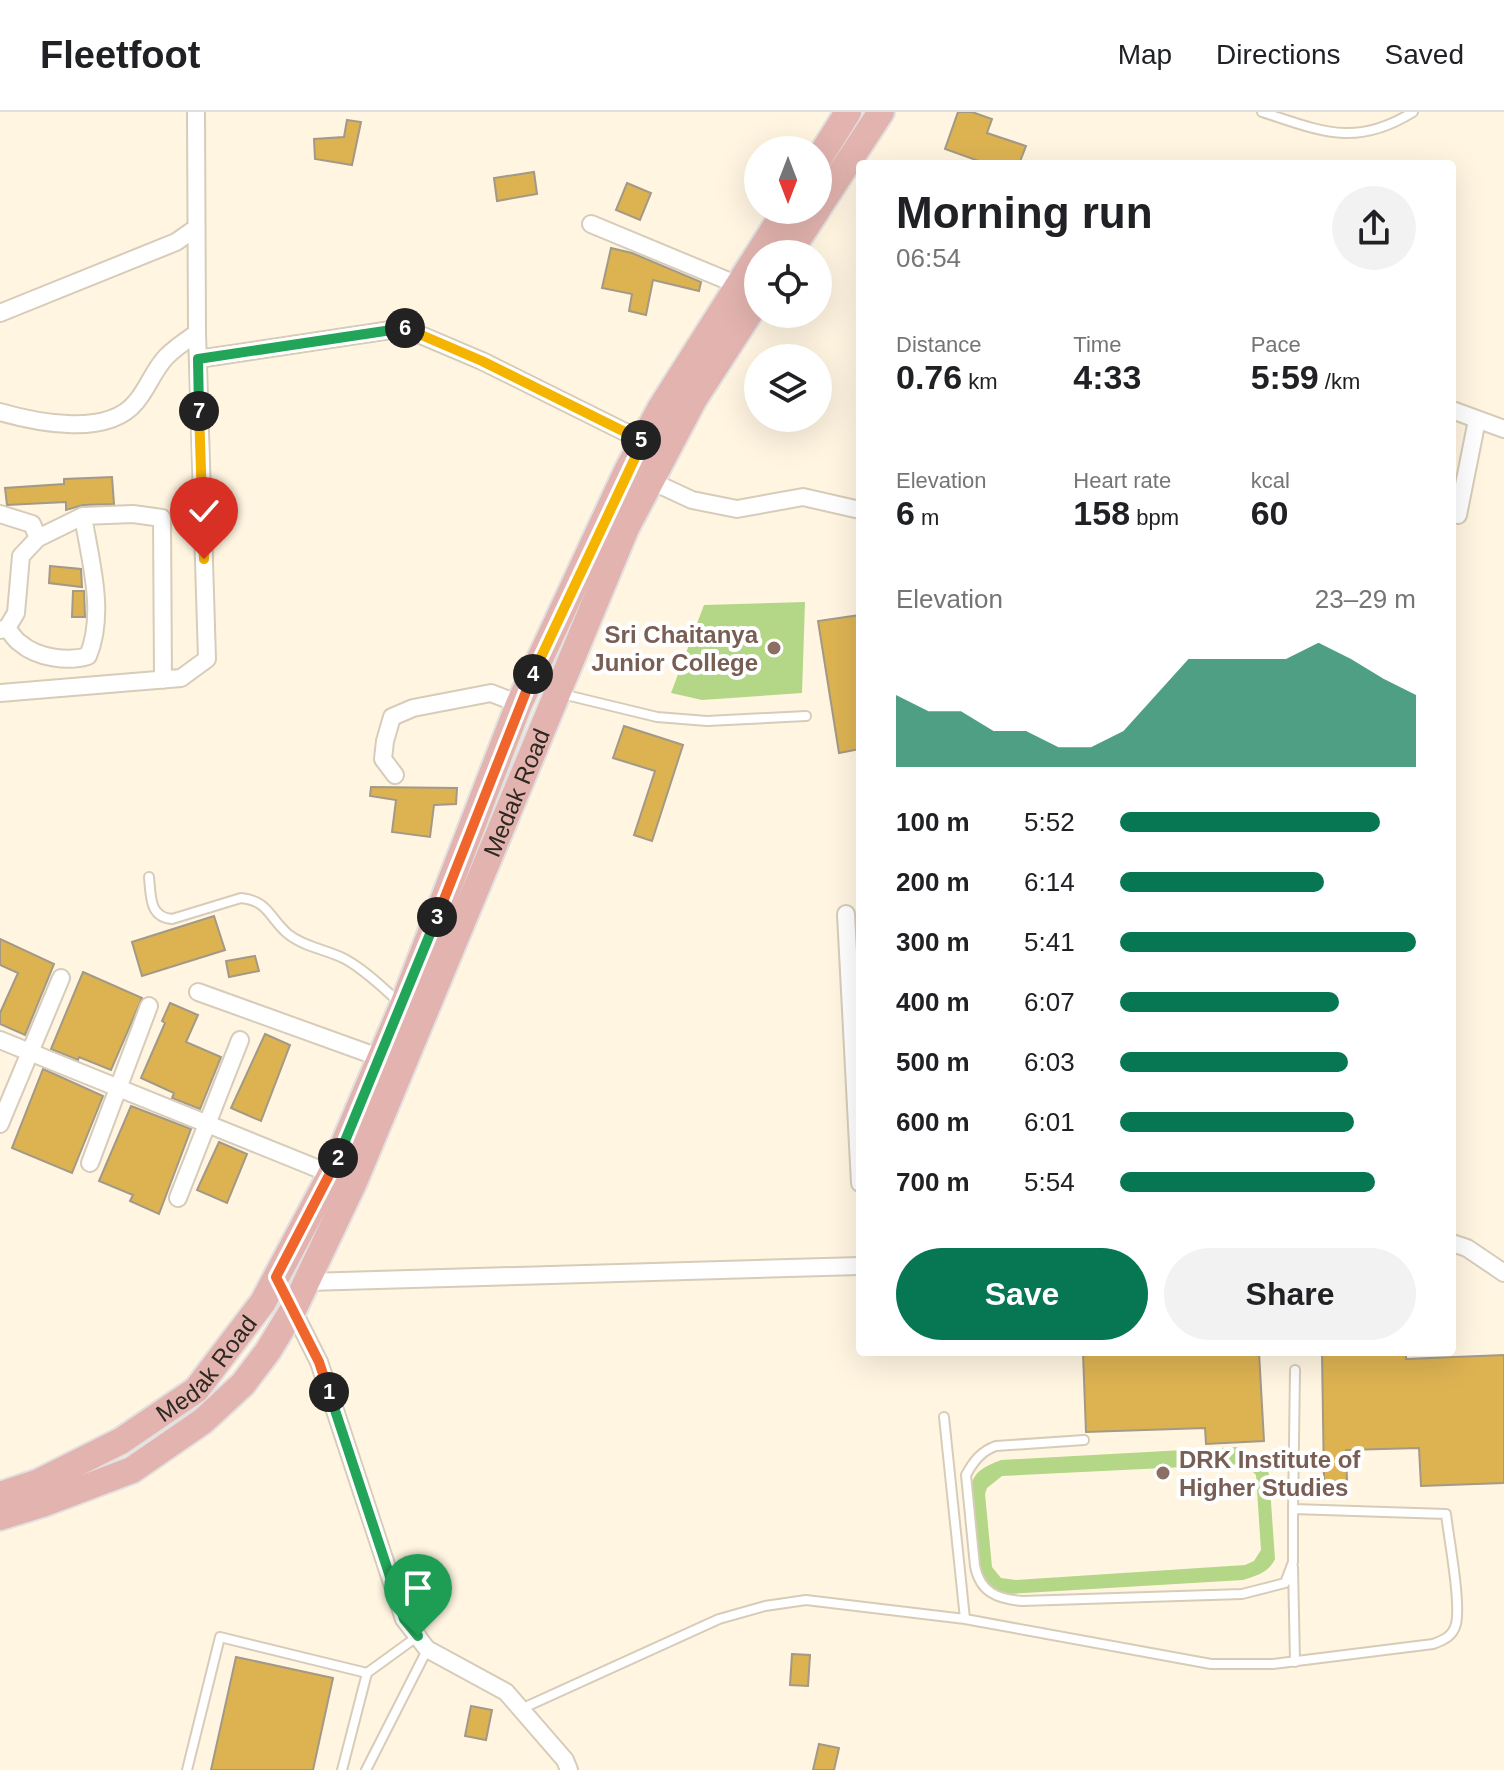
<!DOCTYPE html>
<html lang="en">
<head>
<meta charset="utf-8">
<style>
  :root { --surface:#fff; --page:#f2f2f2; --text:#202124; --muted:#757577; --line:#e0e0e0; --accent:#067752 }
  body { margin:0; font-family:Helvetica,sans-serif; background:var(--page); color:var(--text); height:100vh; display:flex; flex-direction:column; font-size:30px; white-space:nowrap }
  * { box-sizing:border-box; margin:0 }
  p { font-size:26px; color:var(--muted) }
  .icon { flex:none; width:44px; height:44px; fill:none; stroke:currentColor; stroke-width:2; stroke-linecap:round; stroke-linejoin:round }
  .map { position:relative; flex:1; overflow:hidden }
  .side { position:absolute; left:856px; top:48px; width:600px; height:1196px; display:flex; flex-direction:column; background:var(--surface); border-radius:8px; box-shadow:0 8px 32px #0002 }
  .side>* { flex:none }
  .needle { width:52px; rotate:180deg }
  .fabs { position:absolute; left:744px; top:24px; display:grid; gap:16px }
  .fabs a { display:grid; place-items:center; width:88px; height:88px; border-radius:50%; background:var(--surface); box-shadow:0 8px 32px #0002; font-size:40px }
  .pin { position:absolute; display:grid; place-items:center; width:68px; height:68px; color:#fff; margin:-82px -34px; border-radius:50% 50% 50% 0; rotate:-45deg; box-shadow:0 0 8px #0007 }
  .pin .icon { rotate:45deg }
  .km { position:absolute; width:40px; height:40px; margin:-20px; border-radius:50%; background:#222; color:#fff; font-size:22px; line-height:40px; text-align:center }
  .round { display:grid; place-items:center; flex:none; width:84px; height:84px; border-radius:42px; background:var(--page) }
  .headline { display:flex; align-items:center; justify-content:space-between; height:136px; padding:0 40px }
  h1 { font-size:44px; font-weight:700; line-height:60px }
  .metrics { display:grid; grid-template-columns:repeat(3,1fr); gap:12px; height:136px; padding:8px 40px }
  .metrics div { display:grid; align-content:center }
  .metrics b { font-size:34px; font-weight:700 }
  .metrics small { font-size:22px; font-weight:400 }
  .metrics p { font-size:22px }
  .chart { height:224px; padding:16px 40px }
  .chart p { display:flex; justify-content:space-between }
  .chart svg { width:100%; height:144px; margin-top:8px; fill:var(--accent); opacity:.7 }
  .primary-button { display:flex; gap:16px; margin-top:auto; padding:16px 40px }
  .primary-button a { flex:1; height:92px; border-radius:48px; background:var(--accent); color:#fff; font-size:32px; font-weight:700; line-height:92px; text-align:center }
  .primary-button a+a { background:var(--page); color:var(--text) }
  ul { padding:0 40px; list-style:none; font-size:26px }
  li { display:grid; grid-template-columns:128px 96px 1fr; align-items:center; height:60px }
  li i { height:20px; border-radius:10px; background:var(--accent) }
  header { display:flex; align-items:center; gap:48px; box-sizing:border-box; height:112px; padding:0 40px; background:var(--surface); border-bottom:2px solid var(--line) }
  header strong { font-size:38px }
  nav { display:flex; gap:44px; margin-inline-start:auto; font-size:28px }
  .map>svg:first-child { display:block }
  .green { fill:#b3d786; fill-rule:evenodd }
  .building { fill:#ddb352; stroke:#a29986; stroke-width:2 }
  .lines { fill:none; stroke-linecap:round; stroke-linejoin:round }
  .service-casing { stroke:#d6ccb9; stroke-width:12 }
  .minor-casing { stroke:#d6ccb9; stroke-width:20 }
  .primary-casing { stroke:#e2e1e0; stroke-width:30 }
  .service { stroke:#fff; stroke-width:8 }
  .minor { stroke:#fff; stroke-width:16 }
  .primary { stroke:#e3b4af; stroke-width:26 }
  .split-1-casing { stroke:#fff; stroke-width:16 }
  .split-2-casing { stroke:#fff; stroke-width:16 }
  .split-3-casing { stroke:#fff; stroke-width:16 }
  .split-4-casing { stroke:#fff; stroke-width:16 }
  .split-5-casing { stroke:#fff; stroke-width:16 }
  .split-6-casing { stroke:#fff; stroke-width:16 }
  .split-7-casing { stroke:#fff; stroke-width:16 }
  .split-8-casing { stroke:#fff; stroke-width:16 }
  .split-1 { stroke:#22a559; stroke-width:10 }
  .split-2 { stroke:#f0652b; stroke-width:10 }
  .split-3 { stroke:#22a559; stroke-width:10 }
  .split-4 { stroke:#f0652b; stroke-width:10 }
  .split-5 { stroke:#f5b400; stroke-width:10 }
  .split-6 { stroke:#f5b400; stroke-width:10 }
  .split-7 { stroke:#22a559; stroke-width:10 }
  .split-8 { stroke:#f5b400; stroke-width:10 }
  .education-dot { fill:#8d6e63; stroke:#fff; stroke-width:3 }
  .labels { text-anchor:middle; dominant-baseline:central; stroke-width:8; stroke-linejoin:round; paint-order:stroke }
  .education-label { font-size:24px; font-weight:bold; fill:#785e54; stroke:#fff; text-anchor:end }
  .street-label { font-size:24px; fill:#2d2921; stroke:#fff }
</style>
</head>
<body>
<header>
<strong>Fleetfoot</strong>
<nav><a>Map</a><a>Directions</a><a>Saved</a></nav>
</header>
<div class="map">
<svg width="1504" height="1658" viewBox="0 0 1504 1658">
  <rect width="100%" height="100%" fill="#fff5e1"/>
  <!-- green -->
  <path class="green" d="M805,490L802,581L702,588L671,581L704,493Z
    M1238,1335L1262,1345L1269,1362L1275,1447C1268,1461 1258,1463 1243,1468L1009,1482L989,1475L982,1462C978,1448 968,1384 972,1371C976,1357 989,1353 1001,1348ZM1245,1352L1256,1363L1261,1438L1254,1449L1245,1453L1016,1468L1001,1466L992,1455L985,1382L987,1376L1002,1364Z"/>
  <!-- building -->
  <path class="building" d="M958,0H972L992,7L987,21L1026,34L1019,52H987L945,37Z
    M347,8L361,10L352,53L315,47L314,27L344,25Z
    M534,60L537,82L497,89L494,66Z
    M627,71L651,81L640,108L616,98Z
    M611,136L632,141L701,170L699,179L653,168L646,203L629,199L632,182L602,176Z
    M112,365L114,392L83,393L66,398V390L7,393L5,376L64,372V367Z
    M50,454L81,457L82,475L49,471Z
    M73,479H84L85,505H72Z
    M860,503V637L839,641L818,509Z
    M624,614L683,633L652,729L634,723L655,659L613,646Z
    M371,675L457,676L456,692L434,693L430,725L392,720L396,688L370,684Z
    M214,804L225,838L142,864L132,830Z
    M0,827L54,852L25,923L0,912V901L18,861L0,853Z
    M255,844L259,859L229,865L226,849Z
    M83,860L142,886L111,958L79,945L78,948L51,937Z
    M170,891L198,903L186,930L221,945L200,997L172,986L174,981L141,966L165,911L162,909Z
    M265,922L290,933L261,1009L231,996Z
    M43,957L103,984L72,1061L12,1036Z
    M131,994L191,1017L159,1102L130,1089L133,1083L99,1069Z
    M219,1030L247,1042L227,1091L197,1078Z
    M1259,1240L1264,1329L1206,1332L1205,1316L1086,1320L1083,1241Z
    M1322,1240H1406V1247L1504,1243V1371L1421,1374L1419,1336L1346,1338L1347,1369L1324,1370Z
    M792,1542L810,1543L808,1574L790,1573Z
    M236,1545L333,1566L313,1658H211Z
    M471,1594L492,1598L486,1628L465,1624Z
    M819,1632L839,1636L834,1658H813Z"/>
  <g class="lines">
    <defs>
      <path id="service" d="M1262,0C1321,19 1355,36 1413,0
        M562,582L657,605L707,609L806,604
        M149,765C151,784 149,805 172,807L241,786C269,789 269,806 288,822C304,835 328,838 345,847C365,858 382,875 399,890
        M944,1305L965,1507
        M1293,1400L1295,1258
        M1293,1455L1295,1550
        M521,1597L719,1507L765,1494L806,1488L965,1507L1211,1552H1273L1433,1532C1444,1528 1453,1524 1456,1512C1461,1490 1449,1428 1446,1402L1293,1397V1450L1285,1471L1242,1482L1022,1489C997,1487 980,1480 975,1454L966,1363C973,1350 981,1339 996,1334L1084,1328
        M187,1658L220,1525L367,1561
        M342,1658L367,1561L418,1524
        M366,1658L427,1538"/>
      <path id="minor" d="M591,112L738,173
        M0,201L176,130L196,116
        M198,247L404,216L482,249L643,329
        M1452,298L1504,317
        M0,300C38,311 108,325 136,290C148,276 154,257 167,244C176,235 187,228 197,221
        M651,369L692,388L737,397L803,385L860,398
        M0,402L32,412L38,426
        M1458,403L1477,308
        M7,516C11,521 15,528 20,531C37,546 68,550 88,544C106,501 90,448 83,404
        M0,518L7,516L16,501L21,444L38,426L83,404L133,402L162,406L163,568
        M0,581L181,566L207,547L197,221L196,0
        M395,663L383,647L385,629L392,605L413,596L491,581L519,592
        M846,802L860,1071
        M198,880L381,946
        M0,928L331,1062
        M0,1012L61,866
        M90,1051L149,894
        M178,1086L240,928
        M1452,1131L1467,1136L1504,1161
        M276,1165L319,1250L404,1507L427,1537L506,1580L565,1648L569,1658
        M307,1170L860,1154"/>
      <g id="primary">
        <path d="M818,48L848,0"/>
        <path d="M818,96L881,0"/>
        <path d="M788,142L817,98"/>
        <path id="s1" d="M0,1383L39,1370L121,1329L196,1278L263,1190L331,1062L403,893L519,592L628,357L660,297L786,98"/>
        <path id="s2" d="M0,1405L42,1392L132,1358L203,1309L243,1272L268,1239L294,1196L354,1070L626,416L694,287L758,188"/>
      </g>
    </defs>
    <!-- service casing -->
    <use href="#service" class="service-casing"/>
    <!-- minor casing -->
    <use href="#minor" class="minor-casing"/>
    <!-- primary casing -->
    <use href="#primary" class="primary-casing"/>
    <!-- service -->
    <use href="#service" class="service"/>
    <!-- minor -->
    <use href="#minor" class="minor"/>
    <!-- primary -->
    <use href="#primary" class="primary"/>
  </g>
  <g class="lines">
    <defs>
      <path id="split-1" d="M329,1280L404,1507L418,1524"/>
      <path id="split-2" d="M329,1280L319,1250L276,1165L338,1046"/>
      <path id="split-3" d="M338,1046L437,805"/>
      <path id="split-4" d="M437,805L533,562"/>
      <path id="split-5" d="M533,562L643,329L641,328"/>
      <path id="split-6" d="M405,216L482,249L641,328"/>
      <path id="split-7" d="M199,299L198,247L405,216"/>
      <path id="split-8" d="M199,299L204,447"/>
    </defs>
    <!-- split-1 casing -->
    <use href="#split-1" class="split-1-casing"/>
    <!-- split-2 casing -->
    <use href="#split-2" class="split-2-casing"/>
    <!-- split-3 casing -->
    <use href="#split-3" class="split-3-casing"/>
    <!-- split-4 casing -->
    <use href="#split-4" class="split-4-casing"/>
    <!-- split-5 casing -->
    <use href="#split-5" class="split-5-casing"/>
    <!-- split-6 casing -->
    <use href="#split-6" class="split-6-casing"/>
    <!-- split-7 casing -->
    <use href="#split-7" class="split-7-casing"/>
    <!-- split-8 casing -->
    <use href="#split-8" class="split-8-casing"/>
    <!-- split-1 -->
    <use href="#split-1" class="split-1"/>
    <!-- split-2 -->
    <use href="#split-2" class="split-2"/>
    <!-- split-3 -->
    <use href="#split-3" class="split-3"/>
    <!-- split-4 -->
    <use href="#split-4" class="split-4"/>
    <!-- split-5 -->
    <use href="#split-5" class="split-5"/>
    <!-- split-6 -->
    <use href="#split-6" class="split-6"/>
    <!-- split-7 -->
    <use href="#split-7" class="split-7"/>
    <!-- split-8 -->
    <use href="#split-8" class="split-8"/>
  </g>
  <!-- markers -->
  <g class="education-dot">
    <circle cx="774" cy="536" r="8"/>
    <circle cx="1163" cy="1361" r="8"/>
  </g>
  <g class="labels">
    <!-- education labels -->
    <g class="education-label">
      <text x="758" y="522">Sri Chaitanya<tspan x="758" dy="28">Junior College</tspan></text>
      <text x="1179" y="1347" text-anchor="start">DRK Institute of<tspan x="1179" dy="28">Higher Studies</tspan></text>
    </g>
    <!-- street labels -->
    <g class="street-label">
      <text stroke="none"><textPath href="#s2" startOffset="934">Medak Road</textPath></text>
      <text stroke="none"><textPath href="#s1" startOffset="246">Medak Road</textPath></text>
    </g>
  </g>
</svg>
<div class="fabs">
<a><svg class="needle" viewBox="-14 -14 28 28"><path d="M0-13l5 13h-10z" fill="#e53935"/><path d="M0 13l5-13h-10z" fill="#757577"/></svg></a>
<a><svg class="icon" aria-label="locate" viewBox="0 0 24 24"><circle cx="12" cy="12" r="6"/><path d="M12 2v4M12 18v4M2 12h4M18 12h4"/></svg></a>
<a><svg class="icon" aria-label="layers" viewBox="0 0 24 24"><path d="M12 4l9 5-9 5-9-5zM3 14l9 5 9-5"/></svg></a>
</div>
<div class="pin" style="left:418px;top:1524px;background:#1e9e55"><svg class="icon" aria-label="arrive" viewBox="0 0 24 24"><path d="M6 21V4h12l-3 4 3 4H6"/></svg></div>
<div class="pin" style="left:204px;top:447px;background:#d93025"><svg class="icon" aria-label="check" viewBox="0 0 24 24"><path d="M5 12l5 5 9-10"/></svg></div>
<b class="km" style="left:329px;top:1280px">1</b>
<b class="km" style="left:338px;top:1046px">2</b>
<b class="km" style="left:437px;top:805px">3</b>
<b class="km" style="left:533px;top:562px">4</b>
<b class="km" style="left:641px;top:328px">5</b>
<b class="km" style="left:405px;top:216px">6</b>
<b class="km" style="left:199px;top:299px">7</b>
<section class="side">
<div class="headline"><div><h1>Morning run</h1><p>06:54</p></div><a class="round"><svg class="icon" aria-label="share" viewBox="0 0 24 24"><path d="M12 15V3M7 8l5-5 5 5M5 13v7h14v-7"/></svg></a></div>
<div class="metrics">
<div><p>Distance</p><b>0.76<small> km</small></b></div>
<div><p>Time</p><b>4:33</b></div>
<div><p>Pace</p><b>5:59<small> /km</small></b></div>
</div>
<div class="metrics">
<div><p>Elevation</p><b>6<small> m</small></b></div>
<div><p>Heart rate</p><b>158<small> bpm</small></b></div>
<div><p>kcal</p><b>60</b></div>
</div>
<div class="chart"><p><span>Elevation</span>23–29 m</p>
<svg viewBox="0 0 160 44" preserveAspectRatio="none"><path d="M0 44V22L10 27L20 27L30 33L40 33L50 38L60 38L70 33L80 22L90 11L100 11L110 11L120 11L130 6L140 11L150 17L160 22V44z"/></svg>
</div>
<ul>
<li><b>100 m</b>5:52<i style="width:88%"></i></li>
<li><b>200 m</b>6:14<i style="width:69%"></i></li>
<li><b>300 m</b>5:41<i style="width:100%"></i></li>
<li><b>400 m</b>6:07<i style="width:74%"></i></li>
<li><b>500 m</b>6:03<i style="width:77%"></i></li>
<li><b>600 m</b>6:01<i style="width:79%"></i></li>
<li><b>700 m</b>5:54<i style="width:86%"></i></li>
</ul>
<div class="primary-button"><a>Save</a><a>Share</a></div>
</section>
</div>
</body>
</html>
